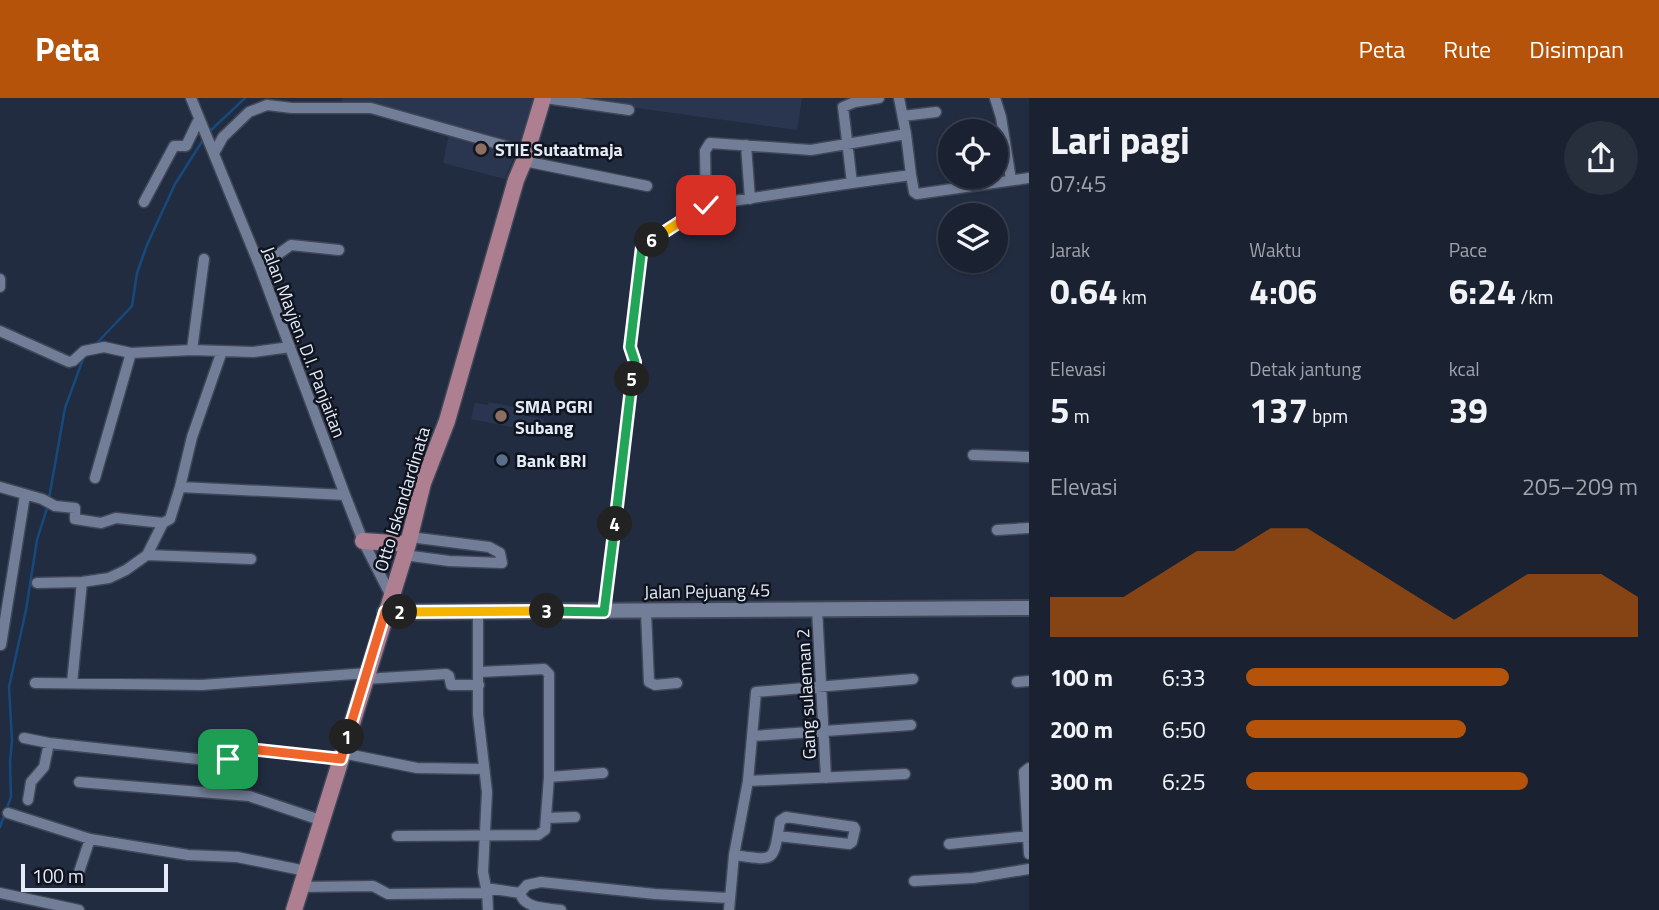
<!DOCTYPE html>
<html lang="id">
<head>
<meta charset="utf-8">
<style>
  :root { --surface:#1a2130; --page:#272e3c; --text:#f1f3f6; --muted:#9fa3ab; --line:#383e4c; --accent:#b45309 }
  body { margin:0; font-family:"Titillium Web",sans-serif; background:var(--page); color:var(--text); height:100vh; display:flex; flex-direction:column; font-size:26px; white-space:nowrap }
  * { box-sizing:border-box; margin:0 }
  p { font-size:23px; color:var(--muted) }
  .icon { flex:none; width:38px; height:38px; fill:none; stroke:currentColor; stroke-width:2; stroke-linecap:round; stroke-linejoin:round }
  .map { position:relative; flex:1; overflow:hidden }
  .panel { display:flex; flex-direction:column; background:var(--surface); width:630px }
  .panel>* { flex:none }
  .buttons { position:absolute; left:938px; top:21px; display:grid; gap:14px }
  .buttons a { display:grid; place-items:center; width:70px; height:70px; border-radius:50%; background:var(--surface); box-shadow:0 2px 5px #0004,0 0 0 2px var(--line); font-size:35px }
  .scale { position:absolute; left:21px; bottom:18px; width:147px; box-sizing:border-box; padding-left:7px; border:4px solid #e3eaf8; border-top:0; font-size:19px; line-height:24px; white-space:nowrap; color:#e3eaf8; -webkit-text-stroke:5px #10141e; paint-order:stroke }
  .pin { position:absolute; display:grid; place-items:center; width:60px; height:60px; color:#fff; margin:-30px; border-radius:14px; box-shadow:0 4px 10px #0006 }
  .km { position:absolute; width:35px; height:35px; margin:-18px; border-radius:50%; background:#222; color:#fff; font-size:19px; line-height:35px; text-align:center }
  .round { display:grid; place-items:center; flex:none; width:74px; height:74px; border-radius:37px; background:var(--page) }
  .head { display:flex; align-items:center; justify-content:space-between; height:119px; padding:0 21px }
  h1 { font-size:38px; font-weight:700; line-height:52px }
  .stats { display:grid; grid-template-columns:repeat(3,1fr); gap:10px; height:119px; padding:7px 21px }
  .stats div { display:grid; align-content:center }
  .stats b { font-size:35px; font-weight:700 }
  .stats small { font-size:19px; font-weight:400 }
  .stats p { font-size:19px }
  .chart { height:196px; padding:14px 21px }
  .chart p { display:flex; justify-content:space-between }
  .chart svg { width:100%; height:126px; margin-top:7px; fill:var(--accent); opacity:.7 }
  ul { padding:0 21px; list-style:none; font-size:23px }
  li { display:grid; grid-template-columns:112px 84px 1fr; align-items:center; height:52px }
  li i { height:18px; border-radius:9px; background:var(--accent) }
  header { display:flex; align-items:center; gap:42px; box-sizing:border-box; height:98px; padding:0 35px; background:var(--accent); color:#fff }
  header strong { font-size:33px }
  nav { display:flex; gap:38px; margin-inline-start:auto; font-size:24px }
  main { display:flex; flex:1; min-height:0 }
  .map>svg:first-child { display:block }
  .built { fill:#2a364f }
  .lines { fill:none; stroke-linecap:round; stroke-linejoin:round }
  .stream { stroke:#164a7d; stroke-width:2.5 }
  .street-casing { stroke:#3f4758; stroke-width:13 }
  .secondary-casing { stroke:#3f4758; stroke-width:18 }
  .primary-casing { stroke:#3f4758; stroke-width:19 }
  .street { stroke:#727e97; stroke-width:10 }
  .secondary { stroke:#727e97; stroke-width:14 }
  .primary { stroke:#ad7f90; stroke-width:16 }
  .split-1-casing { stroke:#fff; stroke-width:14 }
  .split-2-casing { stroke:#fff; stroke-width:14 }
  .split-3-casing { stroke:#fff; stroke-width:14 }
  .split-4-casing { stroke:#fff; stroke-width:14 }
  .split-5-casing { stroke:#fff; stroke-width:14 }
  .split-6-casing { stroke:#fff; stroke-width:14 }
  .split-7-casing { stroke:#fff; stroke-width:14 }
  .split-1 { stroke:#f0652b; stroke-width:9 }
  .split-2 { stroke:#f0652b; stroke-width:9 }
  .split-3 { stroke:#f5b400; stroke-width:9 }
  .split-4 { stroke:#22a559; stroke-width:9 }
  .split-5 { stroke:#22a559; stroke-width:9 }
  .split-6 { stroke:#22a559; stroke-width:9 }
  .split-7 { stroke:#f5b400; stroke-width:9 }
  .education-dot { fill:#8d6e63; stroke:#10141e; stroke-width:2.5 }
  .service-dot { fill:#5c6f8a; stroke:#10141e; stroke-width:2.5 }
  .labels { text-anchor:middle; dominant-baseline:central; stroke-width:5; stroke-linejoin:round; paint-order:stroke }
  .poi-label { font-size:18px; font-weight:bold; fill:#e3eaf8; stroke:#10141e; text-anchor:start }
  .street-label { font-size:18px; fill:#e3eaf8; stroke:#10141e }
</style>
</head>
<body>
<header>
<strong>Peta</strong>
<nav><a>Peta</a><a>Rute</a><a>Disimpan</a></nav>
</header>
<main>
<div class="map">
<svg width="1029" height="812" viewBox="0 0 1029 812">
  <rect width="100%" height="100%" fill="#222c40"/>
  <!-- built -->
  <path class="built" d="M342,0H537L505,81L443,65L449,36L341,6Z
    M564,0H802L797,32Z
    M489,304L518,310L517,316L544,321L541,335L471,321L475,305L488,307Z"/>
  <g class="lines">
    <!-- stream -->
    <path class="stream" d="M209,34L245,0
      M96,246L132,208L137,175L147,147L175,86L203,42
      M49,400L65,310L83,261
      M0,729L11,699L10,664L12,643L9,589L26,512L37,442L48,407"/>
    <defs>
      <path id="street" d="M191,0L260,169L345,397L363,443L391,498
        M545,0L629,12
        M995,0L1001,19L1011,82
        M903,18L936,14
        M906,36L911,77
        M746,47L750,101
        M214,55L223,39L249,14L267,7L292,10H371L527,54
        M524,63L647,88
        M852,85L911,77L914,94L917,96L1029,80
        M144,104L174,48H186L199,21
        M706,107L705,53L710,45L811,52L906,36L899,0
        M260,169L291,147L339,152
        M0,181V189
        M0,233L69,264L73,263L84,253L104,249L131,255L192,252L253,254L290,249
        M192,252L204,161
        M222,253L192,339L180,389L345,397
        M973,357L1029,359
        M95,380L131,255
        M0,389L42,401L55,408L75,410V421L101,425L116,420L163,425
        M997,432L1029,430
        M147,457L251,461
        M404,457L449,463L502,465L500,455L489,449L410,439
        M37,485L82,484L109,480L126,472L147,457L163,425L170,421L180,389
        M817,511L826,680
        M478,513V616L487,694L483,774L486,790L520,795L527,787L541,784L655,796L729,800
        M604,514L635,264L630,249L641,149L706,107L852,85L843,9L855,4L879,0
        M646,514L649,584L655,587L677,585
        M1,547L25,397
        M365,581L446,576L449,578L451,587H479
        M1017,584L1029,583
        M35,585L202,587L368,575
        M72,585L82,484
        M753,638L911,627
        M24,640L49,645L225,664L228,661L229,651L232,649L341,661
        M342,655L417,670L484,671
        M1029,670L1024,674L1029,756
        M549,679L603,675
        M748,683L905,676
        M79,684L249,698L323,723
        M28,702L31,684L44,669L49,645
        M8,715L90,741L188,757L237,759L306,773
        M546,720L575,719
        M397,738L538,737L545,732L549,679V576L544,571L480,574
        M949,746L1029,738
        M734,757C776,763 773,765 780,723L786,719L854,729L855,731L852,744L849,746L778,738
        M79,774L90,741
        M914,783L973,780L1029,771
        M300,789L373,788L388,796L488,795
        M487,792L488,812
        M0,795L79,812
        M520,795C524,811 547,810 561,812
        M729,812L734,757L748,683L756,594L913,581"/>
      <path id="secondary" d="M385,514L1029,510"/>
      <path id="primary" d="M363,443L408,446
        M294,812L408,446L423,385L447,323L516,82L524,63L543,0"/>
    </defs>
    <!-- street casing -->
    <use href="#street" class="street-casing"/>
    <!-- secondary casing -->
    <use href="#secondary" class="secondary-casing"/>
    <!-- primary casing -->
    <use href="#primary" class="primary-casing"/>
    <!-- street -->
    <use href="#street" class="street"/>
    <!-- secondary -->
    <use href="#secondary" class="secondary"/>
    <!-- primary -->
    <use href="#primary" class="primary"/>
  </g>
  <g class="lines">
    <defs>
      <path id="split-1" d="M228,661L229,651L232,649L341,661L347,639"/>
      <path id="split-2" d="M347,639L385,514H400"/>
      <path id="split-3" d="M400,514L547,513"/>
      <path id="split-4" d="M547,513L604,514L615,426"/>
      <path id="split-5" d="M615,426L632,281"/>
      <path id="split-6" d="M632,281L635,264L630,249L642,149L652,142"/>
      <path id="split-7" d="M652,142L706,107"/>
    </defs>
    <!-- split-1 casing -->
    <use href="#split-1" class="split-1-casing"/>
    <!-- split-2 casing -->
    <use href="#split-2" class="split-2-casing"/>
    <!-- split-3 casing -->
    <use href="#split-3" class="split-3-casing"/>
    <!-- split-4 casing -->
    <use href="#split-4" class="split-4-casing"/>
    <!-- split-5 casing -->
    <use href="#split-5" class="split-5-casing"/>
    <!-- split-6 casing -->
    <use href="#split-6" class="split-6-casing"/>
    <!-- split-7 casing -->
    <use href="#split-7" class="split-7-casing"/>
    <!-- split-1 -->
    <use href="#split-1" class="split-1"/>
    <!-- split-2 -->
    <use href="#split-2" class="split-2"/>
    <!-- split-3 -->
    <use href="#split-3" class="split-3"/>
    <!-- split-4 -->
    <use href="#split-4" class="split-4"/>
    <!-- split-5 -->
    <use href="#split-5" class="split-5"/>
    <!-- split-6 -->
    <use href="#split-6" class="split-6"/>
    <!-- split-7 -->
    <use href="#split-7" class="split-7"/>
  </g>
  <!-- markers -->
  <g class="education-dot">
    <circle cx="481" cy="51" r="7"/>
    <circle cx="501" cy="318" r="7"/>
  </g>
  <circle class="service-dot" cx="502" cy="362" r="7"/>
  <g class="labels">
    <!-- poi labels -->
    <g class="poi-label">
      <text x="495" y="51">STIE Sutaatmaja</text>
      <text x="515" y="308">SMA PGRI<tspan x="515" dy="21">Subang</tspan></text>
      <text x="516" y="362">Bank BRI</text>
    </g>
    <!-- street labels -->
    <g class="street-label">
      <text transform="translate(304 244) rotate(69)">Jalan Mayjen. D.I. Panjaitan</text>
      <text transform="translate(402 401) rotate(-73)">Otto Iskandardinata</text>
      <text transform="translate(707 493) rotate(-1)">Jalan Pejuang 45</text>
      <text transform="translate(806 596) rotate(-93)">Gang sulaeman 2</text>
    </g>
  </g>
</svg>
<div class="buttons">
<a><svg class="icon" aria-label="locate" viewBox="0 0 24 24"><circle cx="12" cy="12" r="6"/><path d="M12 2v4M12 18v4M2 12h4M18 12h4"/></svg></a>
<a><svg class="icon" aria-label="layers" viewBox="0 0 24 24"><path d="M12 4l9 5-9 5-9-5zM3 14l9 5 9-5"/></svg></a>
</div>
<div class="scale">100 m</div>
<div class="pin" style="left:228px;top:661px;background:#1e9e55"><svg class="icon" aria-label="arrive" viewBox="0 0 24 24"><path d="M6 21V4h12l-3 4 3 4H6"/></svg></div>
<div class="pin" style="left:706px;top:107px;background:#d93025"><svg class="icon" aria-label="check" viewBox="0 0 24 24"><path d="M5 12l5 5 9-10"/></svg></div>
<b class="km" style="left:347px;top:639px">1</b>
<b class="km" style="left:400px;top:514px">2</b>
<b class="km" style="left:547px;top:513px">3</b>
<b class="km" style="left:615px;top:426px">4</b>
<b class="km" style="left:632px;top:281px">5</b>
<b class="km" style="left:652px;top:142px">6</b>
</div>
<section class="panel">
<div class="head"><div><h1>Lari pagi</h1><p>07:45</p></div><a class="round"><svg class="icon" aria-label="share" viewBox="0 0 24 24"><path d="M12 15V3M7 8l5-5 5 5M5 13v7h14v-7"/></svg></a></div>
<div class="stats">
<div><p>Jarak</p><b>0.64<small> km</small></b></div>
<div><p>Waktu</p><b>4:06</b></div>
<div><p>Pace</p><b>6:24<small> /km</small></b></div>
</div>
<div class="stats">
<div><p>Elevasi</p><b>5<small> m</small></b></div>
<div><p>Detak jantung</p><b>137<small> bpm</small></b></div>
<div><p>kcal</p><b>39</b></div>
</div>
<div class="chart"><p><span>Elevasi</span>205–209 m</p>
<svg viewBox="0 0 160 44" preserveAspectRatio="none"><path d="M0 44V30L10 30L20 30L30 22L40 14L50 14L60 6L70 6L80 14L90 22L100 30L110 38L120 30L130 22L140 22L150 22L160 30V44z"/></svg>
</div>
<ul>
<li><b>100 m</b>6:33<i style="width:67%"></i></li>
<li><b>200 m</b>6:50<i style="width:56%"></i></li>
<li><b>300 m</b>6:25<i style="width:72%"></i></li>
</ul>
</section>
</main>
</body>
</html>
